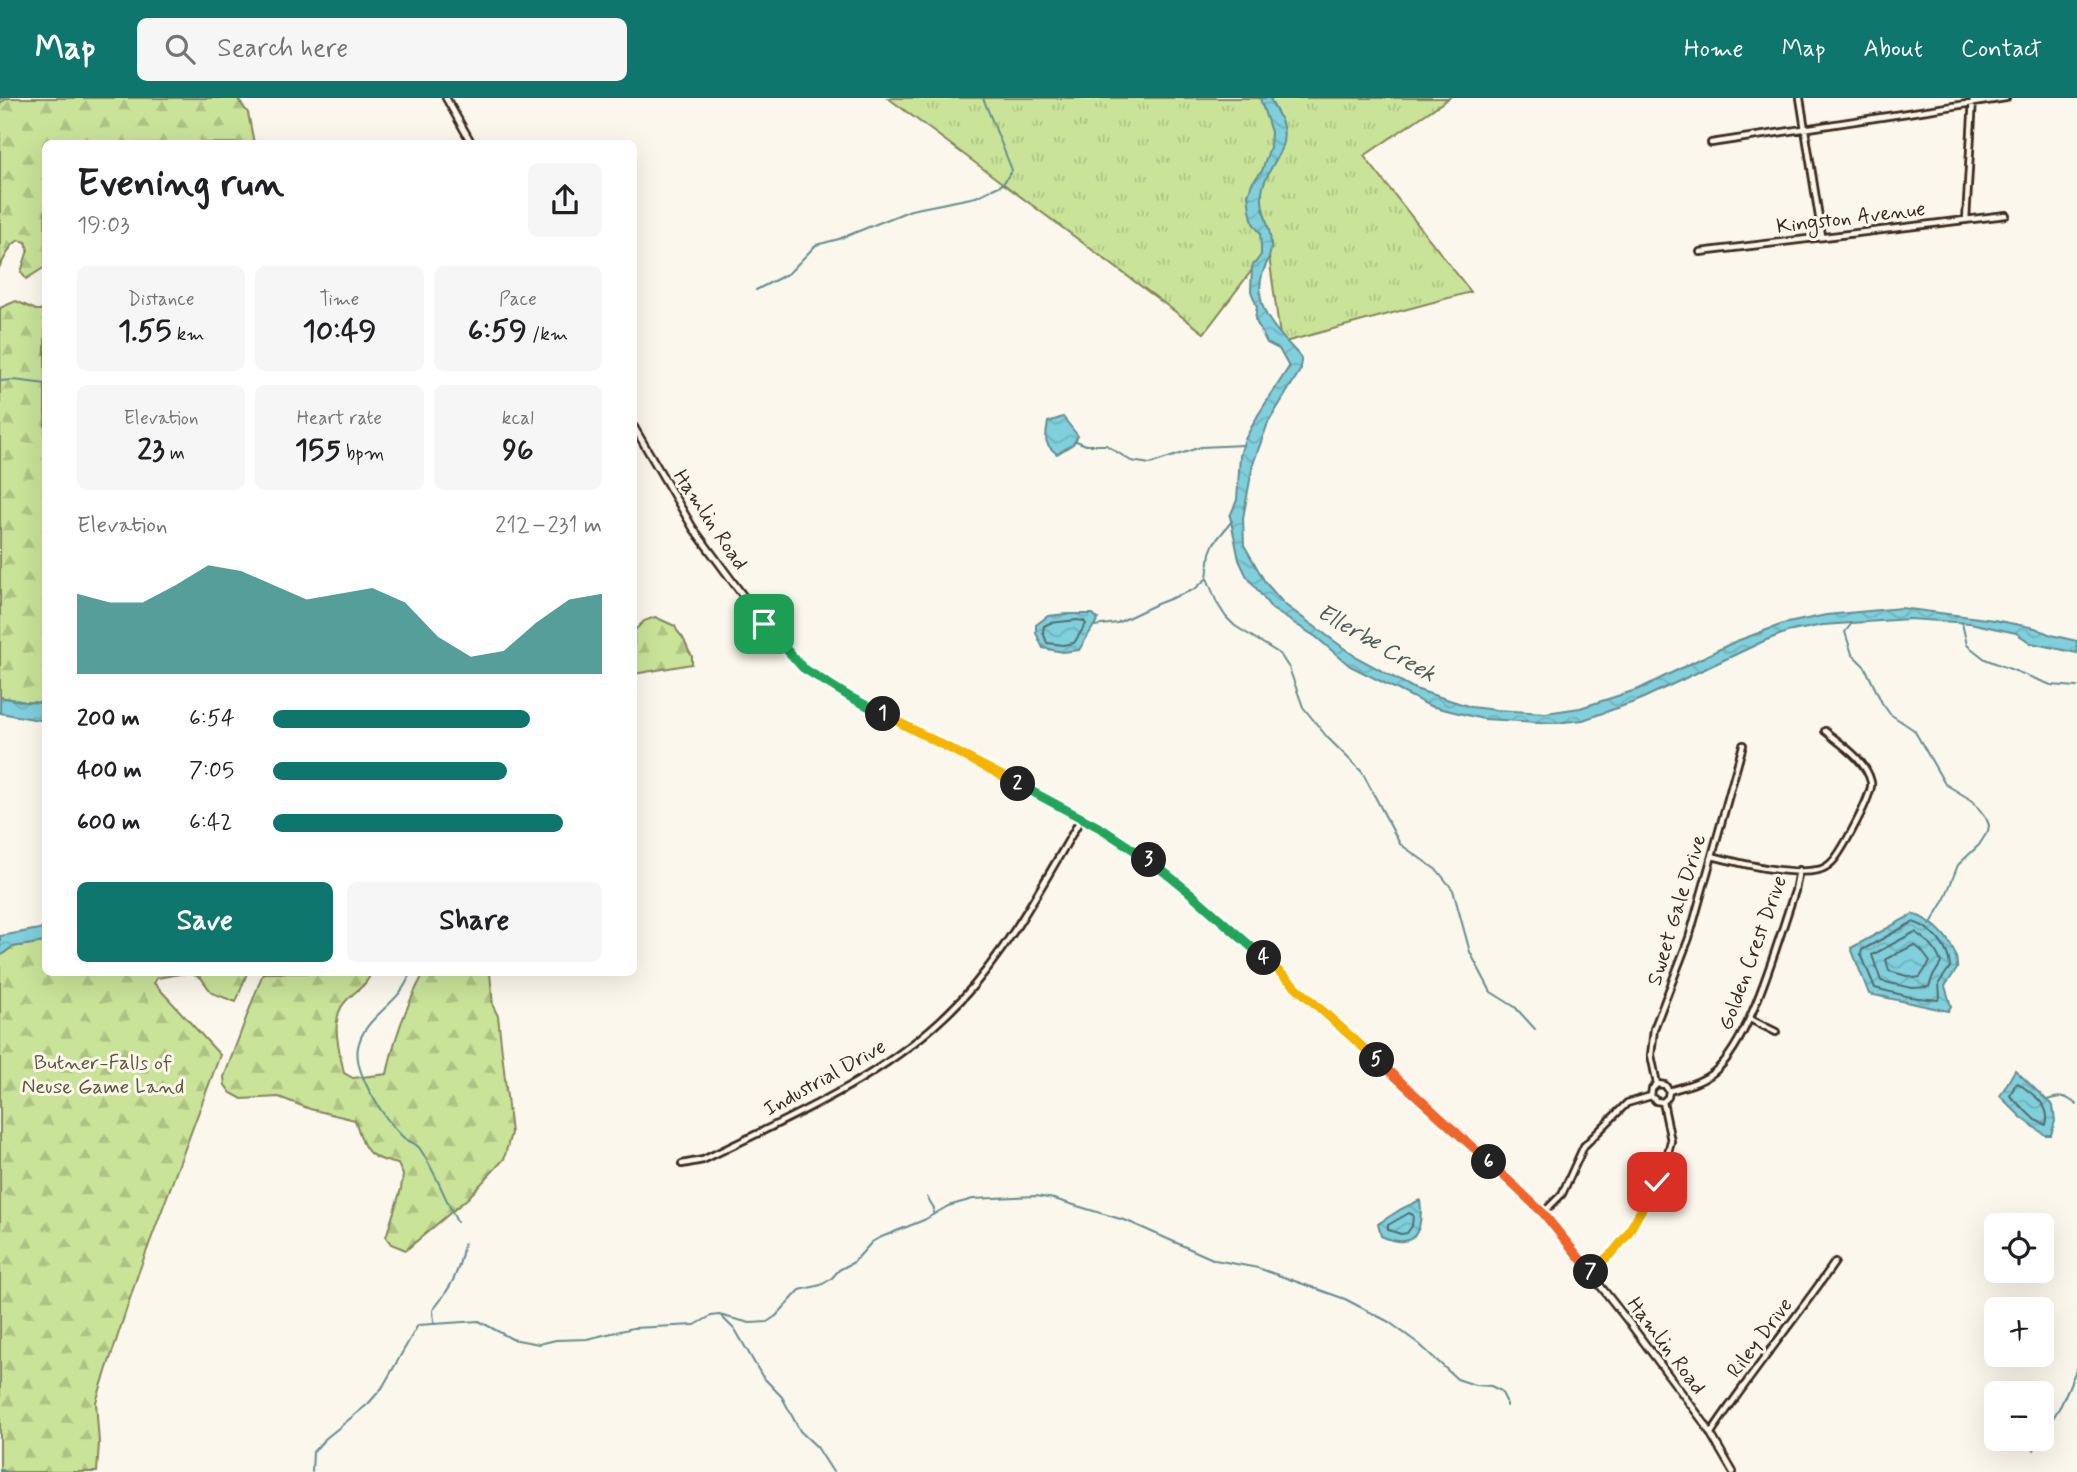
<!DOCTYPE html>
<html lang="en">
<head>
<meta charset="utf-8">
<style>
  :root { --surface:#fff; --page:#f6f6f6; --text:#202124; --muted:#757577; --accent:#0f766e }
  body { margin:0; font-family:Mynerve,sans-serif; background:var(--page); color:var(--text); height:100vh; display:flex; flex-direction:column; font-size:26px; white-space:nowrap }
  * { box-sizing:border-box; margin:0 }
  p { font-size:23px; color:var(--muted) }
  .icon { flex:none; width:38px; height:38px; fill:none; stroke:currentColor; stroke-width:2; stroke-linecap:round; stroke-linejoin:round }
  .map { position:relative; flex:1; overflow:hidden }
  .panel { position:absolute; left:42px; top:42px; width:595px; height:836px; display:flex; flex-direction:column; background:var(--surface); border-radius:10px; box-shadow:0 7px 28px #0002 }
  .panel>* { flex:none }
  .tools { position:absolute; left:1984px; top:1115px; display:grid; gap:14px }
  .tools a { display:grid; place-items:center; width:70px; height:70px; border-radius:10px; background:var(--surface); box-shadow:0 7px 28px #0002; font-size:35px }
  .pin { position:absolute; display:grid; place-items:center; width:60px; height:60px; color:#fff; margin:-30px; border-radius:14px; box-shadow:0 4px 10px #0006 }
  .km { position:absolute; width:35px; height:35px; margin:-18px; border-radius:50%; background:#222; color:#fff; font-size:19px; line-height:35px; text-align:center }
  .round { display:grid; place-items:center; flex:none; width:74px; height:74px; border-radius:10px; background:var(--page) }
  .head { display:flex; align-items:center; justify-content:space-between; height:119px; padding:0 35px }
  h1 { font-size:38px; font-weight:800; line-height:52px }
  .metrics { display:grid; grid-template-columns:repeat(3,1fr); gap:10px; height:119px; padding:7px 35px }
  .metrics div { display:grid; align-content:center; border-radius:10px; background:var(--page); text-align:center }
  .metrics b { font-size:30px; font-weight:800 }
  .metrics small { font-size:19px; font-weight:400 }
  .metrics p { font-size:19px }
  .chart { height:196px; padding:14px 35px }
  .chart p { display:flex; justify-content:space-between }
  .chart svg { width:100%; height:126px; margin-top:7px; fill:var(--accent); opacity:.7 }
  .button { display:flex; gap:14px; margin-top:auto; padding:14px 35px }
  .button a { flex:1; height:80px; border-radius:10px; background:var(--accent); color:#fff; font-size:28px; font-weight:800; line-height:80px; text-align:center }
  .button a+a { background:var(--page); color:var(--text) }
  ul { padding:0 35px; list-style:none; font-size:23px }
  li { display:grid; grid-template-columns:112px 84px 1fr; align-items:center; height:52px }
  li i { height:18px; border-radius:9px; background:var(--accent) }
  header { display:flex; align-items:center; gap:42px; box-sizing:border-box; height:98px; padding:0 35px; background:var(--accent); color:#fff }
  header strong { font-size:33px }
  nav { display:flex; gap:38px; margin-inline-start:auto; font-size:24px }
  .search { width:490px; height:63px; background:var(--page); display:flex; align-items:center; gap:18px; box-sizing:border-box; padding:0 24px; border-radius:10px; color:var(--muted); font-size:26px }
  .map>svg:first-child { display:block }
  .grass { fill:url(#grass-tufts); stroke:#82865c; stroke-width:2 }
  .forest { fill:url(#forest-firs); stroke:#82865c; stroke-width:2 }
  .water { fill:url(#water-waves); stroke:#648d90; stroke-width:2 }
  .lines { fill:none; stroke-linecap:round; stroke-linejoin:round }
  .shore { stroke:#566c6a; stroke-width:2 }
  .stream { stroke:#648d90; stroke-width:2 }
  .minor-casing { stroke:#3b2a1e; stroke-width:10 }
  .tertiary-casing { stroke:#3b2a1e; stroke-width:10 }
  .minor { stroke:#fbf7ec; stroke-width:4.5 }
  .tertiary { stroke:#fbf7ec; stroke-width:5 }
  .split-1-casing { stroke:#fff; stroke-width:14 }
  .split-2-casing { stroke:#fff; stroke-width:14 }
  .split-3-casing { stroke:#fff; stroke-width:14 }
  .split-4-casing { stroke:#fff; stroke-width:14 }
  .split-5-casing { stroke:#fff; stroke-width:14 }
  .split-6-casing { stroke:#fff; stroke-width:14 }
  .split-7-casing { stroke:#fff; stroke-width:14 }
  .split-8-casing { stroke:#fff; stroke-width:14 }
  .split-1 { stroke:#22a559; stroke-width:9 }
  .split-2 { stroke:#f5b400; stroke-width:9 }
  .split-3 { stroke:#22a559; stroke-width:9 }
  .split-4 { stroke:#22a559; stroke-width:9 }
  .split-5 { stroke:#f5b400; stroke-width:9 }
  .split-6 { stroke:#f0652b; stroke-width:9 }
  .split-7 { stroke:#f0652b; stroke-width:9 }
  .split-8 { stroke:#f5b400; stroke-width:9 }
  .labels { text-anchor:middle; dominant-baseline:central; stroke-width:6; stroke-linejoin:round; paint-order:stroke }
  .street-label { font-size:21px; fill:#3b2a1e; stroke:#fbf7ec }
  .park-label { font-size:21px; fill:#5e583d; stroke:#fbf7ec }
  .water-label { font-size:23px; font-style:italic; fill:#4f5c57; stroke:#fbf7ec }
</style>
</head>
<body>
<header>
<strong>Map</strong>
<div class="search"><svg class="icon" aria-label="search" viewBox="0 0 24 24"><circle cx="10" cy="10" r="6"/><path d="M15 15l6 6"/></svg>Search here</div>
<nav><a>Home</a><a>Map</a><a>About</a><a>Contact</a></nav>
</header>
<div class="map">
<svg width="2077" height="1374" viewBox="0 0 2077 1374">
  <defs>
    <pattern id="grass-tufts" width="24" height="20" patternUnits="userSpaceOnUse" patternTransform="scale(1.75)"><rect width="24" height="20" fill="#c9e399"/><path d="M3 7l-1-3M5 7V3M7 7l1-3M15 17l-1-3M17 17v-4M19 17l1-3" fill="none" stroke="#aec383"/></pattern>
    <pattern id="forest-firs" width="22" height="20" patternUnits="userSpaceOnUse" patternTransform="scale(1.75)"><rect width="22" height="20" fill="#c9e399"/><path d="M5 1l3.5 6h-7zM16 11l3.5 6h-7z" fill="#aec383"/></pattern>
    <pattern id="water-waves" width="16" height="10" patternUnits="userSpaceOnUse" patternTransform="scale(1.75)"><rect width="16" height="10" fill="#7fcfdc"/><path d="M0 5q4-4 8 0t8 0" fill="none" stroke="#6fb2bc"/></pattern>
  </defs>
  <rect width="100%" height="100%" fill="#fbf7ec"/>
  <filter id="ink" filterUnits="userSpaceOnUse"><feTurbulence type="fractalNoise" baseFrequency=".0143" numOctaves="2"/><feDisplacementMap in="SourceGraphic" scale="14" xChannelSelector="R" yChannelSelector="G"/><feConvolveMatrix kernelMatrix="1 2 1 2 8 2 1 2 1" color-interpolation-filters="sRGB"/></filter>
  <g filter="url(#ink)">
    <!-- grass -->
    <path class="grass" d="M888,0H1449L1364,58L1471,194L1281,245L1268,151L1204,235Z"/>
    <!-- forest -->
    <path class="forest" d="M0,0H237L248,15L254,45L46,46L45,169L26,181L21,174L28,152L26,144L19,142L12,147L0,168Z
      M16,203L36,212H45V605L25,604L0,599V210Z
      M655,519L675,528C677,535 680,535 683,540C687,547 687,552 692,558V566L634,576V533L644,523Z
      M45,844L46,875H186L157,880L154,885L220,957L138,1176L96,1304L99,1345L97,1374H0V858L12,849Z
      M190,875H247L236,904L212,895L201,880Z
      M263,875H371C366,889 354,893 345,904C329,921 340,954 344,975L353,980L387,976C394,940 406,908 424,875H490L493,908L498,918L511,1035L504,1061L468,1100L406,1152L391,1146L386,1139L401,1091L403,1077L398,1066C364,1059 365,1052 355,1022L310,1011L279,999L242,1001L231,995L225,987L224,979Z"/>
    <!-- water -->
    <path class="water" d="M1260,0H1270C1273,9 1282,20 1283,29C1288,53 1268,68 1263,89C1258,110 1271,126 1271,147C1272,157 1265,167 1262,177C1253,212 1277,233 1298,256L1301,261V271L1268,325L1253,366L1243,420L1244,447L1265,484L1284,506L1356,559L1415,591L1471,609L1496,612L1546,615L1580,610L1639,591L1734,544L1783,526L1826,517L1901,510L1994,522L2035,530L2051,537L2077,543V555L2031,545L2016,535L1970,525L1909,521L1823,527L1787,534L1764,543L1637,603L1583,622L1555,625L1483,621L1430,608L1350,568L1316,539L1272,511L1246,477L1239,462L1230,418L1237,402L1240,358L1244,343L1258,317L1289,269L1279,251L1267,245L1255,221L1257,209L1251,193L1252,169L1261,157V148L1260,135L1253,125L1250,112L1248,97L1252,85L1262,73L1270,49L1271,34Z
      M1063,319L1078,338L1073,346L1057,356C1042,344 1046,340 1048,324Z
      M1066,516H1093L1098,521L1079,552L1063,554L1043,550L1036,535V527L1048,518Z
      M0,599L25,604L45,605V623L0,615Z
      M1913,816C1935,823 1959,847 1957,871L1945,888L1951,908L1948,913L1869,896L1851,850Z
      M45,830V844L12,849L0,858V838Z
      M2015,972L2053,1008L2055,1023L2051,1037H2045L2021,1019L2000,998Z
      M1420,1102C1424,1134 1414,1153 1381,1138L1378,1126L1401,1111Z"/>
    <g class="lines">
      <!-- shore -->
      <path class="shore" d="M1077,522L1084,523L1086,526L1074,545L1063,547L1047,545L1043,534L1044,528L1050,525Z
        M1913,824C1932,830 1949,849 1950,869L1939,885L1940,899L1938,902L1910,899L1875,890L1861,856L1862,852Z
        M1915,834C1927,843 1937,851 1941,865L1932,880L1929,889L1912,890L1881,883L1872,857Z
        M1914,847L1921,852L1930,864L1920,879L1914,880L1889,873L1886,861Z
        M2018,985C2032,996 2052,1007 2046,1027L2035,1022L2010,998L2015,987Z
        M1409,1115L1413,1117L1412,1128L1407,1135L1401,1136L1388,1132V1127Z"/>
      <!-- stream -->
      <path class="stream" d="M0,5L8,0
        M756,192L789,175L816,147L839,141L911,112L976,99L1003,86L1012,72L983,0
        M0,283L14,282L46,286
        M1076,343L1086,347H1106L1131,363L1150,366L1201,349L1243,347
        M1232,423L1214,445L1210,455L1207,480L1217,505L1226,519L1235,528L1280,556L1289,570L1303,609L1327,639L1362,674L1400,746L1438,773L1453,792L1470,854L1491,894L1515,909L1535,931
        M1852,525L1845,534L1852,556L1865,569L1882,605L1890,616L1914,632L1945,686L1973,703L1986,720L1989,727L1988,733L1979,747L1958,767L1943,805L1930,827
        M1962,525L1967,547L1985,561L2051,587L2077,589
        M1094,528L1117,525L1157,506L1195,491L1206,481
        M410,875C402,906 364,917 358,949C353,975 385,1022 403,1039C408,1044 416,1044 420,1051C435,1073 445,1100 457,1124
        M2047,1002C2062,998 2063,996 2077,1007
        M927,1099L934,1110L933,1115
        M720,1217L736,1233L762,1278L782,1299L800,1333L817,1349L833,1374
        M434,1224L433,1212C452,1188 459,1175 464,1145
        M2042,1338L2061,1307L2077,1270
        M2034,1352L2041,1340
        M0,1371L7,1374
        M312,1374L313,1354L325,1341L368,1306L382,1290L418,1227L479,1223L512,1241L539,1246L556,1242L587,1241L633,1230L695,1227L711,1218L719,1217L750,1225L767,1224L776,1218L800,1192L821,1187L831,1181L839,1172L854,1164L872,1144L879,1140L924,1122L948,1108L973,1101L1036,1098L1054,1101L1127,1123L1215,1162L1258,1170L1345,1201L1389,1224L1419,1246L1457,1281L1475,1287L1491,1288L1501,1293L1506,1303V1308"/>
      <defs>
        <path id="minor" d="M1800,0L1822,138
          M1711,45L2006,0
          M1966,122L1973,0
          M1700,154L2006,117
          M1712,758C1740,765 1789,778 1818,772C1823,771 1828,768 1832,764C1841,755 1874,695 1871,684C1866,662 1842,647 1825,633
          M1750,921L1776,934
          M1657,986L1651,957L1654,931L1689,840L1743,647
          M1657,986L1665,987L1669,993
          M1669,993C1685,988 1701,985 1714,974C1751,944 1778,841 1795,793L1799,772
          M1651,998L1656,1003L1663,1004
          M1651,998L1652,991L1657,986
          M1663,1004L1668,999L1669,993
          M682,1066L703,1062C794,1017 890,978 961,902C1010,849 1045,782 1082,719
          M1543,1115L1562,1096L1584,1048L1627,1005L1651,998
          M1591,1174L1614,1153L1627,1137L1664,1071L1671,1043L1663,1004
          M1711,1335C1750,1276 1795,1222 1835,1164"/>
        <path id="tertiary" d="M446,0L472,46
          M634,329L693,430L764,526L803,570L850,599L1102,731L1160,770L1188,793L1450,1027L1543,1115L1628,1223L1705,1326L1733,1374"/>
      </defs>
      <!-- minor casing -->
      <use href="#minor" class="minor-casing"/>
      <!-- tertiary casing -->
      <use href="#tertiary" class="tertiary-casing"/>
      <!-- minor -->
      <use href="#minor" class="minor"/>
      <!-- tertiary -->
      <use href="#tertiary" class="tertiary"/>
    </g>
  </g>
  <g class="lines" filter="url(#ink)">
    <defs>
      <path id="split-1" d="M764,526L803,570L850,599L883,616"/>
      <path id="split-2" d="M883,616L1018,686"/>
      <path id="split-3" d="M1018,686L1102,731L1149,762"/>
      <path id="split-4" d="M1149,762L1188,793L1264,860"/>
      <path id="split-5" d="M1264,860L1377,962"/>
      <path id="split-6" d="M1377,962L1489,1064"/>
      <path id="split-7" d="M1489,1064L1543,1115L1591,1174"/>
      <path id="split-8" d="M1591,1174L1614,1153L1627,1137L1657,1084"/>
    </defs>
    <!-- split-1 casing -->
    <use href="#split-1" class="split-1-casing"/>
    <!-- split-2 casing -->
    <use href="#split-2" class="split-2-casing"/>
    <!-- split-3 casing -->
    <use href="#split-3" class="split-3-casing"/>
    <!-- split-4 casing -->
    <use href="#split-4" class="split-4-casing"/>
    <!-- split-5 casing -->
    <use href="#split-5" class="split-5-casing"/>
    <!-- split-6 casing -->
    <use href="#split-6" class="split-6-casing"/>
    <!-- split-7 casing -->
    <use href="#split-7" class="split-7-casing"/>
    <!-- split-8 casing -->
    <use href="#split-8" class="split-8-casing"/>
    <!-- split-1 -->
    <use href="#split-1" class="split-1"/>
    <!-- split-2 -->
    <use href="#split-2" class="split-2"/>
    <!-- split-3 -->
    <use href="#split-3" class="split-3"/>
    <!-- split-4 -->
    <use href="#split-4" class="split-4"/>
    <!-- split-5 -->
    <use href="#split-5" class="split-5"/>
    <!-- split-6 -->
    <use href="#split-6" class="split-6"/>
    <!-- split-7 -->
    <use href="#split-7" class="split-7"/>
    <!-- split-8 -->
    <use href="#split-8" class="split-8"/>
  </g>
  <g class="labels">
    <!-- street labels -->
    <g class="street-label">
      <text transform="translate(1851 120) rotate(-7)">Kingston Avenue</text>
      <text transform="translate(710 422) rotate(56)">Hamlin Road</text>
      <text transform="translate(1677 812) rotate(-73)">Sweet Gale Drive</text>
      <text transform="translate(1753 855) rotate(-70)">Golden Crest Drive</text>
      <text transform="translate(825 980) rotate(-29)">Industrial Drive</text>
      <text transform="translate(1760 1240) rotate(-53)">Riley Drive</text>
      <text transform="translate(1666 1248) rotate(53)">Hamlin Road</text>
    </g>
    <!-- park labels -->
    <g class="park-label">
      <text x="103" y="965">Butner-Falls of<tspan x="103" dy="24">Neuse Game Land</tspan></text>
    </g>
    <!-- water labels -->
    <g class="water-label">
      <text transform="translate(1376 546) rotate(30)">Ellerbe Creek</text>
    </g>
  </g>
</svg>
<div class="tools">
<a><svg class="icon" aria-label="locate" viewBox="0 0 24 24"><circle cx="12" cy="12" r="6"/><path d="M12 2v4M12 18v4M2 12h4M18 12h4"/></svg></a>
<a>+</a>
<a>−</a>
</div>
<div class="pin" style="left:764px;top:526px;background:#1e9e55"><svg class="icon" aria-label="arrive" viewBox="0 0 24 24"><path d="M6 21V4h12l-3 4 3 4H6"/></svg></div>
<div class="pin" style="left:1657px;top:1084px;background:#d93025"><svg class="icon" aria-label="check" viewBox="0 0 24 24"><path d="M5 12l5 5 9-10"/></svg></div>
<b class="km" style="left:883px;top:616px">1</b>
<b class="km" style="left:1018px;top:686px">2</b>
<b class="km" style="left:1149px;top:762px">3</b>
<b class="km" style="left:1264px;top:860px">4</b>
<b class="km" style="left:1377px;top:962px">5</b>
<b class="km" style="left:1489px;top:1064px">6</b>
<b class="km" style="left:1591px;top:1174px">7</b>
<section class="panel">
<div class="head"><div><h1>Evening run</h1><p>19:03</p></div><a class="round"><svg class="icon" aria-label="share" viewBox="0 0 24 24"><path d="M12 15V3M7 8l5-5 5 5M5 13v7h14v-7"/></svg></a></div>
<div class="metrics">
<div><p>Distance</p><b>1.55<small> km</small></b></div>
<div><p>Time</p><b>10:49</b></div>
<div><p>Pace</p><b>6:59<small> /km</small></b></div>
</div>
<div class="metrics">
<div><p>Elevation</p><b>23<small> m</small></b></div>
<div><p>Heart rate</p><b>155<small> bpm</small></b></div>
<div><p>kcal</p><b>96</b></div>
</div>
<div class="chart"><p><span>Elevation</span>212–231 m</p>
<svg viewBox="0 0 160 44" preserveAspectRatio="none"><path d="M0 44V16L10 19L20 19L30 13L40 6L50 8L60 13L70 18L80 16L90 14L100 19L110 31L120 38L130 36L140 26L150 18L160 16V44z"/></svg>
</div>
<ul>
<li><b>200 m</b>6:54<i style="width:78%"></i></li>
<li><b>400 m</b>7:05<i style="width:71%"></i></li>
<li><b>600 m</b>6:42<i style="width:88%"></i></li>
</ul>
<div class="button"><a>Save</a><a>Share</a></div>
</section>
</div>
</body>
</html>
